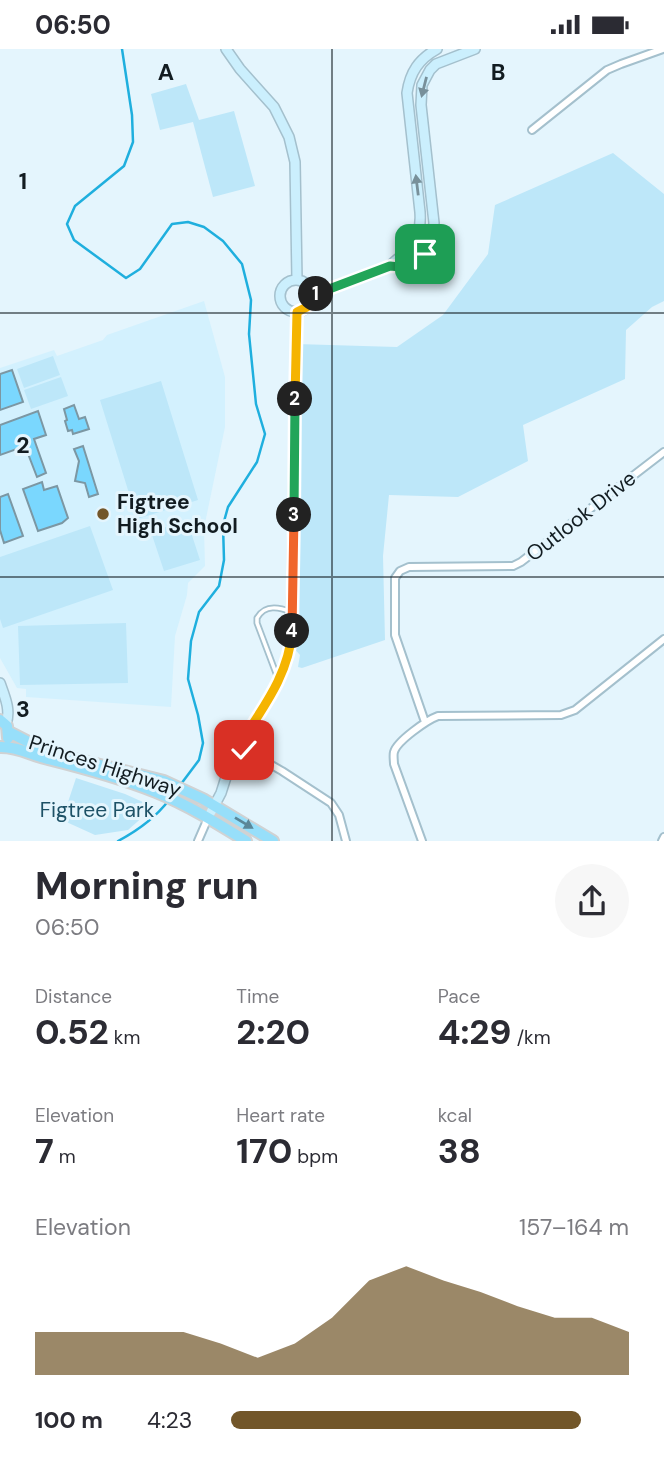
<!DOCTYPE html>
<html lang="en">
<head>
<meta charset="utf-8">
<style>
  :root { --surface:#fff; --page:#f7f7f7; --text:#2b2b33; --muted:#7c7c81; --accent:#725629 }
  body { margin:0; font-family:"DM Sans",sans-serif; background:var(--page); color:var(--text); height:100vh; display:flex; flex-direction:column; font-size:26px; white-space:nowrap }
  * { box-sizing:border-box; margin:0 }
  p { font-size:23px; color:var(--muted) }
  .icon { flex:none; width:38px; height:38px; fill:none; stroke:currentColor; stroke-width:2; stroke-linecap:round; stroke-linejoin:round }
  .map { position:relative; height:792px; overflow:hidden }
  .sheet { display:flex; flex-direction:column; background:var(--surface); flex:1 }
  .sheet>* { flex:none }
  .pin { position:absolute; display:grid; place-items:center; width:60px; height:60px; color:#fff; margin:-30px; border-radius:14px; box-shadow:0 4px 10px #0006 }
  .km { position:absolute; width:35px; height:35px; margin:-18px; border-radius:50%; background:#222; color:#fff; font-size:19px; line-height:35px; text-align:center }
  .round { display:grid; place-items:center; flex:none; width:74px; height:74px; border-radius:37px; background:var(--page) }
  .headline { display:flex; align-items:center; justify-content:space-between; height:119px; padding:0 35px }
  h1 { font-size:38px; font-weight:700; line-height:52px }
  .figures { display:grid; grid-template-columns:repeat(3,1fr); gap:10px; height:119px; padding:7px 35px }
  .figures div { display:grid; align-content:center }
  .figures b { font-size:35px; font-weight:700 }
  .figures small { font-size:19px; font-weight:400 }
  .figures p { font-size:19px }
  .chart { height:196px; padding:14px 35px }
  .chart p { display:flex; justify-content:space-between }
  .chart svg { width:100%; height:126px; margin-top:7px; fill:var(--accent); opacity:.7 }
  ul { padding:0 35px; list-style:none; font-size:23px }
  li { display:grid; grid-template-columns:112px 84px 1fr; align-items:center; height:52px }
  li i { height:18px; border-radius:9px; background:var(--accent) }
  .status { display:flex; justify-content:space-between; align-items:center; height:49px; padding:0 35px; background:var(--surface); direction:ltr }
  .status svg { height:19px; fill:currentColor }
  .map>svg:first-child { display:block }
  .built { fill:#d3f1fe }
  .green { fill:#bde7f9 }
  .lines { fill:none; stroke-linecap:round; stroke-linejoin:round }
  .stream { stroke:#1fafde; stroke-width:2.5 }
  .building { fill:#7ad7fe; stroke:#7c97a3; stroke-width:2 }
  .lane-casing { stroke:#a4c0cd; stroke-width:7 }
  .street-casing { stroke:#a4c0cd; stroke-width:10 }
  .secondary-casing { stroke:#a4c0cd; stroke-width:12 }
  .primary-casing { stroke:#d0d2d3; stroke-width:14 }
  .lane { stroke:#fff; stroke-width:3.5 }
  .street { stroke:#fff; stroke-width:6 }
  .secondary { stroke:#cbeffd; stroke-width:9 }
  .primary { stroke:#97dffa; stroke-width:10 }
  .oneway { fill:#78909a }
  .oneway2 { fill:#5b8798 }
  .split-1-casing { stroke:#fff; stroke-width:14 }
  .split-2-casing { stroke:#fff; stroke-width:14 }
  .split-3-casing { stroke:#fff; stroke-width:14 }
  .split-4-casing { stroke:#fff; stroke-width:14 }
  .split-5-casing { stroke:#fff; stroke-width:14 }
  .split-1 { stroke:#22a559; stroke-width:9 }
  .split-2 { stroke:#f5b400; stroke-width:9 }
  .split-3 { stroke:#22a559; stroke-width:9 }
  .split-4 { stroke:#f0652b; stroke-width:9 }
  .split-5 { stroke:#f5b400; stroke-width:9 }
  .grid { fill:none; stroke:#121c21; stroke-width:2; stroke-opacity:0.55 }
  .poi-dot { fill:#725629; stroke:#e4f5fd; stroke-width:2.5 }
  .labels { text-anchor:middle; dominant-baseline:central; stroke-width:6; stroke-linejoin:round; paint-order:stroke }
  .poi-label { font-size:21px; font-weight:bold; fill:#121c21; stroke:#e4f5fd; text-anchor:start }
  .street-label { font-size:21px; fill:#121c21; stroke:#e4f5fd }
  .park-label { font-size:21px; fill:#1d5166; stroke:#e4f5fd }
  .grid-label { font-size:23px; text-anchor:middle; font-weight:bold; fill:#121c21; stroke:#e4f5fd; stroke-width:6; stroke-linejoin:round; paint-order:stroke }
</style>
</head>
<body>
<div class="status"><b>06:50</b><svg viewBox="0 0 49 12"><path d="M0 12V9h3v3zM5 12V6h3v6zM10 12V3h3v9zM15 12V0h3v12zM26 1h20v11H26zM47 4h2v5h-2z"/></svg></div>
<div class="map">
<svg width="664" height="792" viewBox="0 0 664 792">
  <rect width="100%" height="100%" fill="#e4f5fd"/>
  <!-- built -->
  <path class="built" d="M204,252L225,328V378L204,479L205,517L188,534L187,546L175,587L171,658L26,648V640L17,639L0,609V319L54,301L57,307L103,291L107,286Z"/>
  <!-- green -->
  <path class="green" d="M186,35L199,71L234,62L255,137L213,148L193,73L160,81L151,45Z
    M613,104L664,145V252L652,258L626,281L625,330L523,376L528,412L458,448L389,446L383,507L385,591L302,619L298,618L300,606L291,596L296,295L397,298L443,266L488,205L495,156Z
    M53,307L60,326L24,339L17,320Z
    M61,328L68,347L31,360L24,341Z
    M161,332L198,451L137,470L100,351Z
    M187,471L200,511L164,522L151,483Z
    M90,477L113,541L3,579L0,570V508Z
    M126,574L128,634L20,636L18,577Z
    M76,729L125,745L154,758L128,781L95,786L62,771Z"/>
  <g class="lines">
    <!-- stream -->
    <path class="stream" d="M122,0L132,66L133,93L124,117L75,157L67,175L74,191L126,229L140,220L172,175L188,173L204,178L223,192L242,215L251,251L249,285L256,355L265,385L257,413L228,458L223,476L224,511L219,537L199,563L191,592L188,630L198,666L203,694L199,711L181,735
      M118,792C137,782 156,768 169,751"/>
  </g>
  <!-- building -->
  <path class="building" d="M12,321L23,353L0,361V325Z
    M74,356L79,370L85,368L89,380L73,385L72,381L68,382L65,372L67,371L64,360Z
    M38,362L46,386L34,390L46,424L37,428L25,397L0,406V376Z
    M83,397L98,445L89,448L85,434L75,432L79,412L74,400Z
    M42,433L44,441L57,437L68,469L62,474L38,482L23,440Z
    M8,445L23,487L4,494L0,481V448Z"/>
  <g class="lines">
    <defs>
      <path id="lane" d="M277,627L257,574V569C265,555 279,558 291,563"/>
      <path id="street" d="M532,81L607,21L621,15L663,0
        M425,673L395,586V529L400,522L409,518L513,517L521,513L664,403
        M238,697L282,722L331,754L339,766L346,792
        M198,792L208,769
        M422,792L394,715C394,712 393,706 394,703C397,692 427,671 438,667L561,666L575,661L664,590
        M662,792L664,788"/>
      <path id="secondary" d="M226,0L240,20L274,58L289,88L295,113L297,231
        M390,217C396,210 402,207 408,202C419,191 421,177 420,163L407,44C410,23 419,10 437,0
        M280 247a16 16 0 1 1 32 0a16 16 0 1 1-32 0Z
        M312,247L390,217C419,221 432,200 434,174L421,56L422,36L430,21L436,15L475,0
        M0,634C5,648 11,661 6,675
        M211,763L221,744L233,706L275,639L283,622L291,596L297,263"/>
      <path id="primary" d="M0,671L7,677L8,689
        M9,683L48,703L164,732L203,750L273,792
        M1,698C20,698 30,706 48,710C84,719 121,729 156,743C188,756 217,774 246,792"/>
    </defs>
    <!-- lane casing -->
    <use href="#lane" class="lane-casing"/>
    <!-- street casing -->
    <use href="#street" class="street-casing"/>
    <!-- secondary casing -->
    <use href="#secondary" class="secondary-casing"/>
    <!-- primary casing -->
    <use href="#primary" class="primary-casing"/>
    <!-- lane -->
    <use href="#lane" class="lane"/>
    <!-- street -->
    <use href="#street" class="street"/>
    <!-- secondary -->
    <use href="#secondary" class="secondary"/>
    <!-- primary -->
    <use href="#primary" class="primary"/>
  </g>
  <!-- one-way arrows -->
  <defs><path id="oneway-solid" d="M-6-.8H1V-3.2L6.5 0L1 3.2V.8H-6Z" transform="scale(1.75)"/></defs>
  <g class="oneway">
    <use href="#oneway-solid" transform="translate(424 38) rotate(104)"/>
    <use href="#oneway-solid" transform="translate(417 136) rotate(-97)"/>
  </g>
  <use class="oneway2" href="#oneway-solid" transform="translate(244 774) rotate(31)"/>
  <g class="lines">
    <defs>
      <path id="split-1" d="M316,245L390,217C403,219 414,213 425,205"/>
      <path id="split-2" d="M295,350L297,263L307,258L312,247L316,245"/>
      <path id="split-3" d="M294,466L295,350"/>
      <path id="split-4" d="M292,582L294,466"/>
      <path id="split-5" d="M244,701L238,698C261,661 289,627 292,582"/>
    </defs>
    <!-- split-1 casing -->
    <use href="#split-1" class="split-1-casing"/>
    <!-- split-2 casing -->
    <use href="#split-2" class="split-2-casing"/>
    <!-- split-3 casing -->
    <use href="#split-3" class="split-3-casing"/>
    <!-- split-4 casing -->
    <use href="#split-4" class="split-4-casing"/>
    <!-- split-5 casing -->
    <use href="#split-5" class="split-5-casing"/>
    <!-- split-1 -->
    <use href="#split-1" class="split-1"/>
    <!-- split-2 -->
    <use href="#split-2" class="split-2"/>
    <!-- split-3 -->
    <use href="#split-3" class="split-3"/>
    <!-- split-4 -->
    <use href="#split-4" class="split-4"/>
    <!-- split-5 -->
    <use href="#split-5" class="split-5"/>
  </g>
  <!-- grid -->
  <path class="grid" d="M332,0V792M0,264H664M0,528H664"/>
  <!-- markers -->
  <circle class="poi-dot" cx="103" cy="465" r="7"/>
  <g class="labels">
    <!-- poi labels -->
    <g class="poi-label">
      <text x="117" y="453">Figtree<tspan x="117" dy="24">High School</tspan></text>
    </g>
    <!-- street labels -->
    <g class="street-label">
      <text transform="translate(581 467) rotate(-38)">Outlook Drive</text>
      <text transform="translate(105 717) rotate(18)">Princes Highway</text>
    </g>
    <!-- park labels -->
    <g class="park-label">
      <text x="97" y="761">Figtree Park</text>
    </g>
  </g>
  <g class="grid-label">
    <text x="166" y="31">A</text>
    <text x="498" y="31">B</text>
    <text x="23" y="140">1</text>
    <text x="23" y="404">2</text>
    <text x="23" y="668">3</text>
  </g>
</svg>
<div class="pin" style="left:425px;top:205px;background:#1e9e55"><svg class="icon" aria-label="arrive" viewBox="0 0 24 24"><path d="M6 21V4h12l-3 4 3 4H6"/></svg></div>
<div class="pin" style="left:244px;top:701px;background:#d93025"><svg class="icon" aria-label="check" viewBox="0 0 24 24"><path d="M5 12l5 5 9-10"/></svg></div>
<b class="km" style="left:316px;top:245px">1</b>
<b class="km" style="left:295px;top:350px">2</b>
<b class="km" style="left:294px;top:466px">3</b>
<b class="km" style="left:292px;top:582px">4</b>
</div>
<section class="sheet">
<div class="headline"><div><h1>Morning run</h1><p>06:50</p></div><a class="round"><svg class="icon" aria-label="share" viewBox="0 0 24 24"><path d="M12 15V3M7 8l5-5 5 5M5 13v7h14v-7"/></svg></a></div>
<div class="figures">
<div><p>Distance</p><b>0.52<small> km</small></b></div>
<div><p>Time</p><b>2:20</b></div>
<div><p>Pace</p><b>4:29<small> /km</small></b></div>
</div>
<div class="figures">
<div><p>Elevation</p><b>7<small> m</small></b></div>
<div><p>Heart rate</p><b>170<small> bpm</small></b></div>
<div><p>kcal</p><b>38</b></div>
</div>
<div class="chart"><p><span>Elevation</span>157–164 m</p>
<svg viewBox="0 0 160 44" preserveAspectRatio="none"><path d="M0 44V29L10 29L20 29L30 29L40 29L50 33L60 38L70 33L80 24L90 11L100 6L110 11L120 15L130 20L140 24L150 24L160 29V44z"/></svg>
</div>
<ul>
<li><b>100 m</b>4:23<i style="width:88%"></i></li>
</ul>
</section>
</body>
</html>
